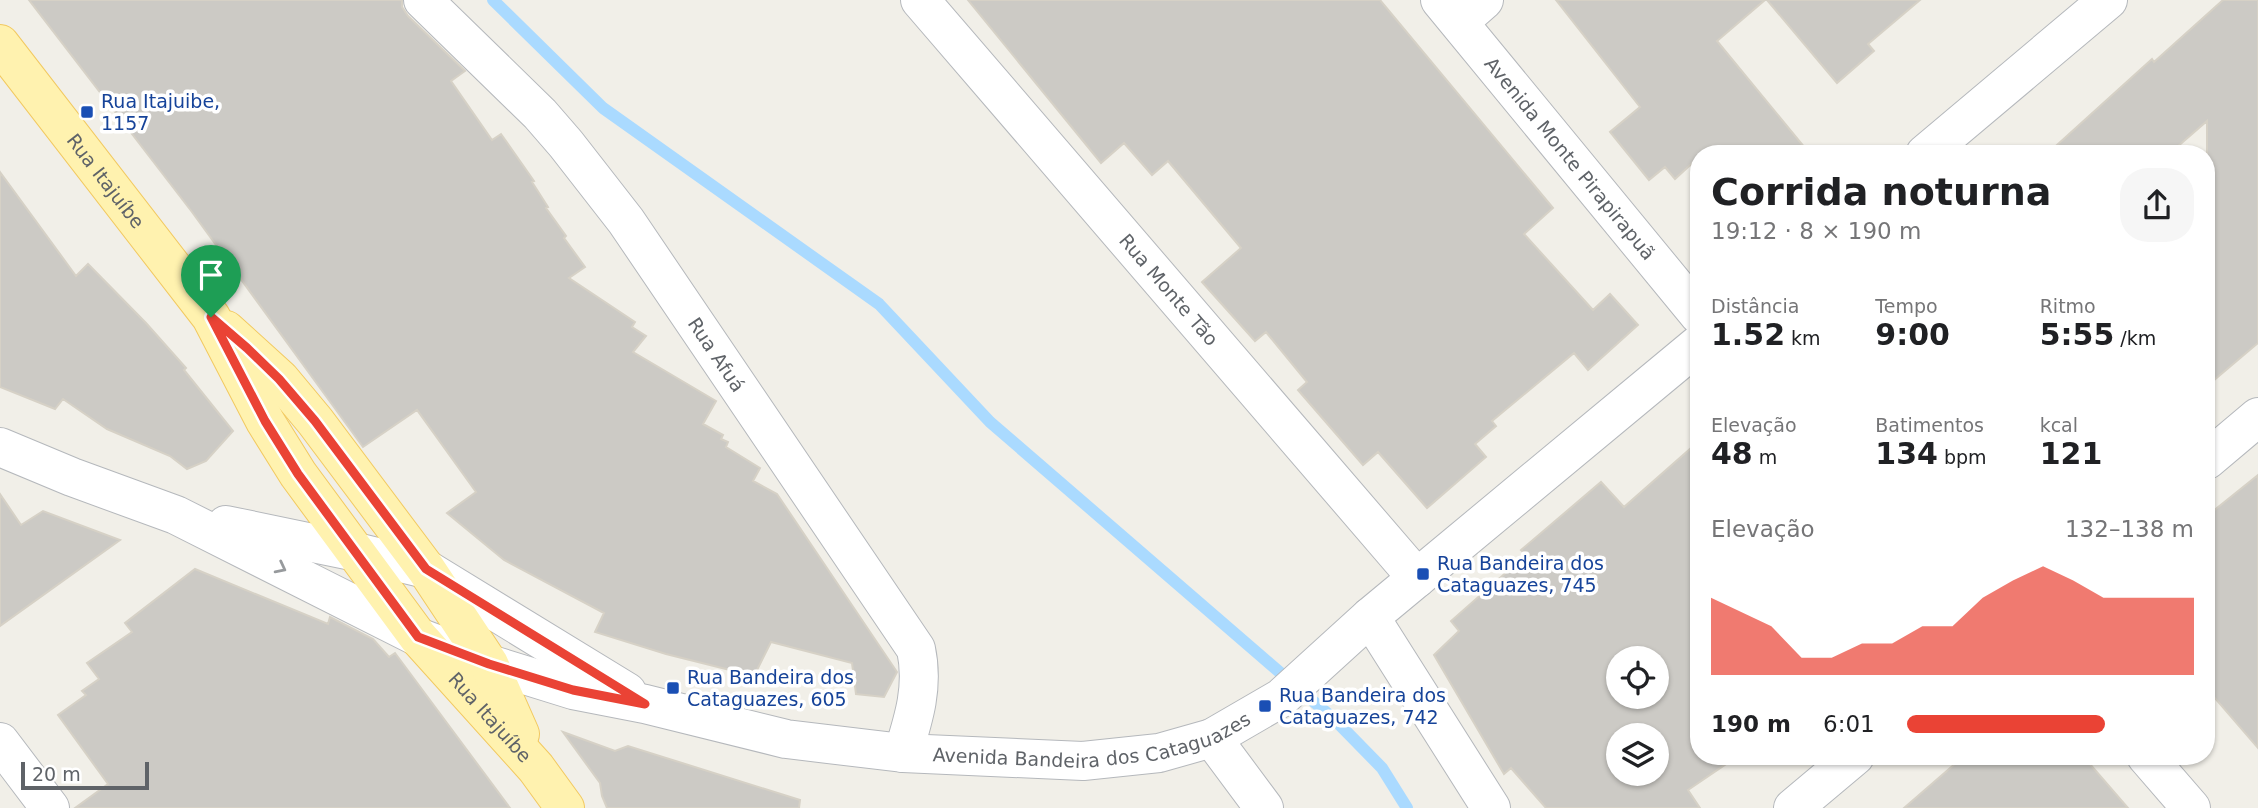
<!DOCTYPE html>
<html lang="pt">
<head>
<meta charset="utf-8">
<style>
  :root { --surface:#fff; --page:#f6f6f6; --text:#202124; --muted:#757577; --accent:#ea4335 }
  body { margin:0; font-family:"DejaVu Sans",sans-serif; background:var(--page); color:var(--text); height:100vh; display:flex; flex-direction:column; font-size:26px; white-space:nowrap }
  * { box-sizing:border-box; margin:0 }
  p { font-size:23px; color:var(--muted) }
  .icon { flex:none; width:38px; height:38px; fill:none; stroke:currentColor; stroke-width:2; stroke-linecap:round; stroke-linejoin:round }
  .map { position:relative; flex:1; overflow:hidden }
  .side { position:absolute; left:1690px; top:145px; width:525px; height:620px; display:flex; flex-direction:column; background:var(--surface); border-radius:28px; box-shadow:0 2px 5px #0004 }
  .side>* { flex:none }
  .fabs { position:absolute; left:1606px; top:646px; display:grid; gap:14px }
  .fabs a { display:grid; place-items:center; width:63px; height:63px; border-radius:50%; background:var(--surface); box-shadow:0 2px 5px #0004; font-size:35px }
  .scale { position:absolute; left:21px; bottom:18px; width:128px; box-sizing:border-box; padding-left:7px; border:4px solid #5f6368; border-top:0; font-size:19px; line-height:24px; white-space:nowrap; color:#5f6368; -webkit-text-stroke:5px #fff; paint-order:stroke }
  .pin { position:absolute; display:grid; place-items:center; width:60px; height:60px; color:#fff; margin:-72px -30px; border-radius:50% 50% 50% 0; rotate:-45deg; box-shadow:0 0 7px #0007 }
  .pin .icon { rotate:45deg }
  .round { display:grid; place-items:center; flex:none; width:74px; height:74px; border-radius:28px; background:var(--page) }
  .headline { display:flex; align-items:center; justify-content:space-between; height:119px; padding:0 21px }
  h1 { font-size:38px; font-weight:700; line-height:52px }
  .stats { display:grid; grid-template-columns:repeat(3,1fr); gap:10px; height:119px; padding:7px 21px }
  .stats div { display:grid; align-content:center }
  .stats b { font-size:30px; font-weight:700 }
  .stats small { font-size:19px; font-weight:400 }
  .stats p { font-size:19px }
  .chart { height:196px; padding:14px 21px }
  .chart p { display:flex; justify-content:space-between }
  .chart svg { width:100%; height:126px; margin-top:7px; fill:var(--accent); opacity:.7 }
  ul { padding:0 21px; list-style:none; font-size:23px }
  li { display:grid; grid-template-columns:112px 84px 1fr; align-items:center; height:52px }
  li i { height:18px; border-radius:9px; background:var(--accent) }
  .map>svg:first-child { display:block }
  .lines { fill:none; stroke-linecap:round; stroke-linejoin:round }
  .stream { stroke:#aadaff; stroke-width:12 }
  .building { fill:#cccac5; stroke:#d6d1c6; stroke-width:2; fill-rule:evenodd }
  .minor-casing { stroke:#b5b8bc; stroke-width:40 }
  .major-casing { stroke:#f2c960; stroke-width:40 }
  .minor { stroke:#fff; stroke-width:38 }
  .major { stroke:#fff2af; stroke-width:38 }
  .oneway { stroke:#979a9d }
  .route-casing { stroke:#fff; stroke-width:14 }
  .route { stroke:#ea4335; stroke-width:9 }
  .transit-dot { fill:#1a4fb4; stroke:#fff; stroke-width:2.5 }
  .labels { text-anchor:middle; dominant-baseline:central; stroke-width:7; stroke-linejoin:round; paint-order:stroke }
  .transit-label { font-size:19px; fill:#164399; stroke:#fff; text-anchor:start }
  .street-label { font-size:19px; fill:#5f6368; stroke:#fff }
</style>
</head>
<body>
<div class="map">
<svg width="2258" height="808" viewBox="0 0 2258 808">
  <rect width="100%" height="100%" fill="#f1efe8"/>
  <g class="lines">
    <!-- stream -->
    <path class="stream" d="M493,0L603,108L879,304L990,422L1335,720L1382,768L1407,808"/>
  </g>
  <!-- building -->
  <path class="building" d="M29,0H402V7L408,16L465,71L451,81L492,140L501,134L534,181L532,182L548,207L546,208L566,236L564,238L585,267L569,278L635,322L632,327L646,336L633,352L716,401L703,424L723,435L721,439L728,442L726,447L760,468L753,481L777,494L897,672L884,697L856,694L852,663L771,642L754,676L666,654L595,632L604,613L504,560L447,513L476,492L417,410L363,447L192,212Z
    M968,0H1380L1553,208L1524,234L1593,310L1610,294L1638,325L1588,370L1574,353L1492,421L1496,426L1475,444L1486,457L1427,508L1378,452L1363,465L1298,390L1307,382L1266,332L1255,341L1202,282L1241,248L1168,161L1152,175L1124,143L1101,163Z
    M1556,0H1765L1717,41L1810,154H1699V157L1675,179L1665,167L1649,180L1610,132L1640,107Z
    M1767,0H1920L1868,44L1874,51L1837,83Z
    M2223,0H2258V343L2207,386V121L2169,154H2047L2152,59L2154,62Z
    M0,172L76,276L88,264L146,323L186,368L184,370L233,431L206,461L187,469L170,456L107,429L63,399L55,409L0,387Z
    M1699,441V756H1738L1688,790L1700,808H1546L1511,768L1504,774L1434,655L1459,631L1451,621L1526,555L1521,550L1601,482L1624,507ZM1619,658H1657V696H1619ZM1619,735H1657V774H1619Z
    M2258,475V748L2207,689V516Z
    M0,494L21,525L43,511L120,540L0,626Z
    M195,569L328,624L330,617L373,639L389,657L395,653L510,808H75L108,784L58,715L86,695L82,691L99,679L87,663L132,632L125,623Z
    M563,732L615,751L628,746L800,800L799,808H607L602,796L600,783Z
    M1964,756H2083L2128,808H1904Z"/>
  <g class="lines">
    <defs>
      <g id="minor">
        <path id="s1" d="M423,0L540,114L566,144L626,221L916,649C924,686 914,718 903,753"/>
        <path id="s2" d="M920,0L1417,578"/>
        <path id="s3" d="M1440,0L1699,315"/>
        <path d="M1459,22L1484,0"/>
        <path d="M1925,154L2108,0"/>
        <path id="s4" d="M0,447L72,477L176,515L418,637L489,664L573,690L645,704L786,739L903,753L1083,761L1159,753L1212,738L1281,698L1370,617L1699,344"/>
        <path d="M2207,460L2258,417"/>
        <path d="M226,525L356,552L426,569L627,692"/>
        <path d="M1370,617L1491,808"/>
        <path d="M1212,738L1264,808"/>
        <path d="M0,742L50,808"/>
        <path d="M2146,756L2191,808"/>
        <path d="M1793,808L1855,756"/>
      </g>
      <g id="major">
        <path id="s5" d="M0,44L211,317L265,421L298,474L418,637L536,768L565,808"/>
        <path d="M226,330L280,379L315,421L426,569L489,664L520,734"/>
      </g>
    </defs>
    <!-- minor casing -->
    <use href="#minor" class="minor-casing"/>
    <!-- major casing -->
    <use href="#major" class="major-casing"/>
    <!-- minor -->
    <use href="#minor" class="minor"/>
    <!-- major -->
    <use href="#major" class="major"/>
  </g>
  <!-- one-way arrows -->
  <defs><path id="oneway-chevron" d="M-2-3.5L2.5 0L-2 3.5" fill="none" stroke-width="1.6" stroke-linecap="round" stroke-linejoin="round" transform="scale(1.75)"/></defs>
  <use class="oneway" href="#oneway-chevron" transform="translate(281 568) rotate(27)"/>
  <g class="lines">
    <defs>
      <path id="route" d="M211,317L247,348L279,379L315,421L426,569L645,704L573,690L489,664L418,637L298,474L265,421Z"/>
    </defs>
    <!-- route casing -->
    <use href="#route" class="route-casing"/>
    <!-- route -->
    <use href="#route" class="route"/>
  </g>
  <!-- markers -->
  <g class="transit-dot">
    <rect x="80" y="105" width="14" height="14" rx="3.5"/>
    <rect x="1416" y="567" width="14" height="14" rx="3.5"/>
    <rect x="666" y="681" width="14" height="14" rx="3.5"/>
    <rect x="1258" y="699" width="14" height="14" rx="3.5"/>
  </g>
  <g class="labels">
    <!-- transit labels -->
    <g class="transit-label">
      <text x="101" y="101">Rua Itajuibe,<tspan x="101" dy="22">1157</tspan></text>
      <text x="1437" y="563">Rua Bandeira dos<tspan x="1437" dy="22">Cataguazes, 745</tspan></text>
      <text x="687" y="677">Rua Bandeira dos<tspan x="687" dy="22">Cataguazes, 605</tspan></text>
      <text x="1279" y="695">Rua Bandeira dos<tspan x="1279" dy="22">Cataguazes, 742</tspan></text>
    </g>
    <!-- street labels -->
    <g class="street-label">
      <text stroke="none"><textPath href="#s3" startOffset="205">Avenida Monte Pirapirapuã</textPath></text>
      <text stroke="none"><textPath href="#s5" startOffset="173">Rua Itajuíbe</textPath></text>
      <text stroke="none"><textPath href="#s2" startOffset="382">Rua Monte Tão</textPath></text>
      <text stroke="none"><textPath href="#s1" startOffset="462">Rua Afuá</textPath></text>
      <text stroke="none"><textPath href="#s5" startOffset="835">Rua Itajuíbe</textPath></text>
      <text stroke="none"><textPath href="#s4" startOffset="1152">Avenida Bandeira dos Cataguazes</textPath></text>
    </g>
  </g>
</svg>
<div class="fabs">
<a><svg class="icon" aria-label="locate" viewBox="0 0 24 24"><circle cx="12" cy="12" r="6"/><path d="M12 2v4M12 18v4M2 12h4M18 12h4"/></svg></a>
<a><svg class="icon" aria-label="layers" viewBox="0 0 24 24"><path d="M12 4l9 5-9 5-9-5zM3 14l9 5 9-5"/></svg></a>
</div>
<div class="scale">20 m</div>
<div class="pin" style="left:211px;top:317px;background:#1e9e55"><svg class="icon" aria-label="arrive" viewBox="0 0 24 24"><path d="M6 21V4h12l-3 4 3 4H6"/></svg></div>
<section class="side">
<div class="headline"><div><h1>Corrida noturna</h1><p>19:12 · 8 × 190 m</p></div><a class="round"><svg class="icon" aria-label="share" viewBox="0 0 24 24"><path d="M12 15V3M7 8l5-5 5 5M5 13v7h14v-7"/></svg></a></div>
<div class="stats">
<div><p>Distância</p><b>1.52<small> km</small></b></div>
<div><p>Tempo</p><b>9:00</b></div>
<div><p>Ritmo</p><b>5:55<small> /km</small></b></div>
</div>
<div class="stats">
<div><p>Elevação</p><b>48<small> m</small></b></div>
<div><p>Batimentos</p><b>134<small> bpm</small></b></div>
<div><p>kcal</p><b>121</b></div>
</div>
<div class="chart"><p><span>Elevação</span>132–138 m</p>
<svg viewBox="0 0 160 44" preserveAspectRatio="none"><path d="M0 44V17L10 22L20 27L30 38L40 38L50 33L60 33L70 27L80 27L90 17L100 11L110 6L120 11L130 17L140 17L150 17L160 17V44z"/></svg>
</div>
<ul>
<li><b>190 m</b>6:01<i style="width:69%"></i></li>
</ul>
</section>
</div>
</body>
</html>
